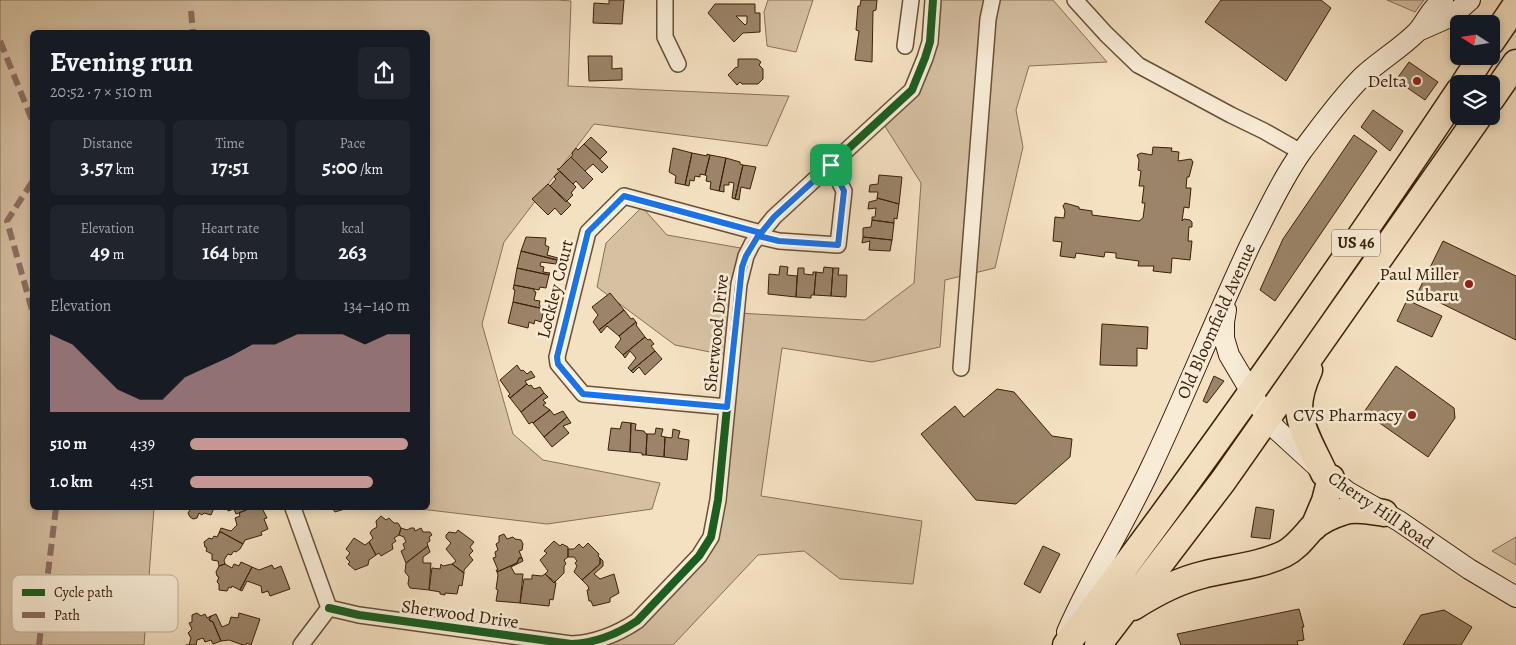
<!DOCTYPE html>
<html lang="en">
<head>
<meta charset="utf-8">
<style>
  :root { --surface:#171b24; --page:#20242c; --text:#f1f3f6; --muted:#9ea1a6; --accent:#c59692 }
  body { margin:0; font-family:Alegreya,serif; background:var(--page); color:var(--text); height:100vh; display:flex; flex-direction:column; font-size:19px; white-space:nowrap }
  * { box-sizing:border-box; margin:0 }
  p { font-size:16px; color:var(--muted) }
  .icon { flex:none; width:28px; height:28px; fill:none; stroke:currentColor; stroke-width:2; stroke-linecap:round; stroke-linejoin:round }
  .map { position:relative; flex:1; overflow:hidden }
  .side { position:absolute; left:30px; top:30px; width:400px; height:480px; display:flex; flex-direction:column; background:var(--surface); border-radius:8px; box-shadow:0 2px 8px #0003 }
  .side>* { flex:none }
  .needle { width:32px; rotate:282deg }
  .tools { position:absolute; left:1450px; top:15px; display:grid; gap:10px }
  .tools a { display:grid; place-items:center; width:50px; height:50px; border-radius:8px; background:var(--surface); box-shadow:0 2px 8px #0003; font-size:25px }
  .pin { position:absolute; display:grid; place-items:center; width:42px; height:42px; color:#fff; margin:-21px; border-radius:10px; box-shadow:0 2px 8px #0006 }
  .round { display:grid; place-items:center; flex:none; width:52px; height:52px; border-radius:8px; background:var(--page) }
  .head { display:flex; align-items:center; justify-content:space-between; height:85px; padding:0 20px }
  h1 { font-size:28px; font-weight:700; line-height:38px }
  .figures { display:grid; grid-template-columns:repeat(3,1fr); gap:8px; height:85px; padding:5px 20px }
  .figures div { display:grid; align-content:center; border-radius:8px; background:var(--page); text-align:center }
  .figures b { font-size:21px; font-weight:700 }
  .figures small { font-size:14px; font-weight:400 }
  .figures p { font-size:14px }
  .chart { height:140px; padding:10px 20px }
  .chart p { display:flex; justify-content:space-between }
  .chart svg { width:100%; height:90px; margin-top:5px; fill:var(--accent); opacity:.7 }
  ul { padding:0 20px; list-style:none; font-size:16px }
  li { display:grid; grid-template-columns:80px 60px 1fr; align-items:center; height:38px }
  li i { height:12px; border-radius:6px; background:var(--accent) }
  .map>svg:first-child { display:block }
  .green { fill:#d5c0a2; stroke:#887056 }
  .building { fill:#9b8469; stroke:#3b2009; fill-rule:evenodd }
  .lines { fill:none; stroke-linecap:round; stroke-linejoin:round }
  .street-casing { stroke:#695037; stroke-width:18 }
  .secondary-casing { stroke:#3b2009; stroke-width:22 }
  .highway-casing { stroke:#3b2009; stroke-width:29 }
  .street { stroke:#f8ecd7; stroke-width:15 }
  .secondary { stroke:#f8ecd7; stroke-width:20 }
  .highway { stroke:#f4e1c1; stroke-width:26 }
  .quiet { stroke:#8d6e63; stroke-width:6; stroke-dasharray:12 6; stroke-linecap:butt }
  .cycleway-casing { stroke:#f8ecd7; stroke-width:11 }
  .cycleway { stroke:#1b5e20; stroke-width:8 }
  .route-casing { stroke:#fff; stroke-width:10 }
  .route { stroke:#1a73e8; stroke-width:6 }
  .poi-dot { fill:#8f2418; stroke:#f8ecd7; stroke-width:2 }
  .labels { text-anchor:middle; dominant-baseline:central; stroke-width:5; stroke-linejoin:round; paint-order:stroke }
  .shield { fill:#f8ecd7; stroke:#745d47; stroke-width:1 }
  .shield-label { font-size:16px; font-weight:bold; fill:#3b2009 }
  .poi-label { font-size:18px; fill:#3b2009; stroke:#f8ecd7; text-anchor:end }
  .street-label { font-size:18px; fill:#3b2009; stroke:#f8ecd7 }
  .key { fill:#f8ecd7; stroke:#bfaf99; stroke-width:1 }
  .key-label { font-size:14px; fill:#3b2009 }
</style>
</head>
<body>
<div class="map">
<svg width="1516" height="645" viewBox="0 0 1516 645">
  <rect width="100%" height="100%" fill="#f4e1c1"/>
  <filter id="stains"><feTurbulence type="fractalNoise" baseFrequency=".004" numOctaves="4"/><feColorMatrix values="0 0 0 0 .2 0 0 0 0 .09 0 0 0 0 .02 0 0 0 .5 -.17"/></filter>
  <radialGradient id="worn" r=".72"><stop offset=".6" stop-color="#630" stop-opacity="0"/><stop offset="1" stop-color="#630" stop-opacity=".3"/></radialGradient>
  <!-- green -->
  <path class="green" d="M0,0H557L571,1L568,86L789,96L767,146L594,124L504,242L482,324L513,434L543,460L660,483L652,509L547,524L412,508H428V32H32V508H154L144,645H0Z
    M768,0H813L796,52L767,46L764,12Z
    M930,0H1053L1107,62L1029,66L1016,110L1023,147L995,268L945,280L940,347L872,362L782,348L761,496L922,521L913,584L840,579L804,551L758,555L673,645H605L710,540L730,356L675,345L597,287L606,243L642,207L667,235L746,249L737,313L865,320L914,283L921,183L881,120L922,69Z
    M1387,0H1424L1415,12Z
    M1516,537V565L1492,551Z"/>
  <!-- building -->
  <path class="building" d="M609,0H624L622,24L593,23L594,3L609,4Z
    M861,0H877L876,10L873,11L872,62L855,60L859,31L856,30L858,6H860Z
    M1221,0H1321L1331,8L1286,81L1205,22Z
    M715,4H755V13H760V32L743,33L734,42L708,13ZM736,16H747V23L745,25Z
    M588,56H612V69L622,68V80L589,81Z
    M738,59H757L761,62L759,65L763,69V79L758,84H742L740,82L737,85L728,75L735,68L738,67Z
    M1409,62L1438,82L1425,100L1396,80Z
    M1373,110L1403,131L1390,151L1361,127Z
    M1354,135L1377,151L1275,301L1260,290L1283,239Z
    M591,137L607,152L600,159L584,144Z
    M584,144L608,167L602,173L593,164L585,171L571,157L573,154L572,153L576,148L578,150Z
    M1153,147L1172,148L1171,151L1179,152L1178,161L1191,159L1193,162L1189,177H1187L1186,188H1191L1189,208L1184,207L1182,221L1184,219L1190,220L1192,222V227H1189L1188,241H1192L1190,260L1172,258L1171,273L1153,271L1154,266H1138L1139,261L1116,258V253L1105,252L1104,257L1076,253L1075,258L1060,256L1062,242L1053,241L1055,217L1064,218L1065,211L1063,206L1065,203L1079,207V209L1092,211V215L1139,221L1143,218L1145,203H1142L1144,186H1139L1141,171L1138,170L1139,160L1137,155L1141,153L1152,155Z
    M673,148L692,153L685,185L675,183L676,176L669,172Z
    M692,153L707,156V154L710,155L705,175L700,174V177L695,176L694,181L690,180L689,186L685,185Z
    M710,155L726,158L719,191L710,189L711,182L706,181L707,176L705,175Z
    M571,157L593,179L583,189L576,181L573,184L557,169H559Z
    M726,158L740,162V164L743,165L735,199L732,198L734,183L729,182V185H724V192L719,191Z
    M743,165L756,167L750,189L741,187L739,200L735,199Z
    M560,171L576,187L571,193L573,195L566,202L550,186L556,179L554,177Z
    M879,175L902,177L899,204L877,198L878,192H869L870,185L878,184Z
    M548,184L571,205L561,215L555,208L548,215L532,199Z
    M877,198L899,204L897,219L894,218V223L872,220V217H875L876,208L868,209L869,202L877,200Z
    M872,220L894,223L892,240L863,237V228L871,227Z
    M526,237L546,238L545,245L549,247L547,255L558,258L557,260L521,251Z
    M863,237L892,240L890,251L869,250L870,241L862,243Z
    M1443,241L1516,276V340L1418,292Z
    M521,251L557,260L556,264L541,262L540,266L544,267L543,272L550,273L549,275L517,268Z
    M780,266L788,267L787,275L797,276L796,297L768,294L769,274L779,275Z
    M824,267L833,268L831,296L814,295L816,272L823,273Z
    M517,268L549,275L546,288L540,287L539,290L514,285Z
    M798,268H804V274L813,275V272H816L814,295H811V298L796,297Z
    M833,268H839L838,275H847L846,297L831,296Z
    M514,285L534,289V291L536,292L534,300L540,301L539,305L544,309L513,302L515,290L513,289Z
    M610,293L624,310L599,330L593,322L598,315L592,307Z
    M1407,300L1442,316L1432,337L1397,321Z
    M513,302L544,309L541,322L535,320L534,324L529,322L528,328L508,323Z
    M624,310L631,319L633,318L636,322L619,336L607,326L601,333L599,330Z
    M636,322L637,324L636,325L645,337L623,355L615,347L621,339L619,336Z
    M1102,324L1148,327L1147,349L1137,348V366L1100,365Z
    M645,337L648,340L650,339L654,344L651,346L655,351L631,371L628,368L636,358L630,351L625,358L623,355Z
    M655,351L662,359L645,375L639,367L633,373L631,371Z
    M517,365L521,371L523,370L527,374L531,371L535,377L525,381L527,384L510,398L508,396L510,394L500,380Z
    M1396,366L1454,408L1455,418L1428,457L1364,412Z
    M1214,376L1224,381L1207,403L1203,401Z
    M527,384L529,386L531,385L534,389L540,387L544,393L521,412L510,398Z
    M997,389L1014,392L1052,436L1072,439L1070,457L1016,504L976,500L921,434L955,406L964,417Z
    M544,393L548,397L543,400L546,403L543,405L550,410L533,423L532,422L529,424L521,412Z
    M550,410L554,415L563,411L567,417L544,437L533,423Z
    M567,417L571,423L563,426L569,433L552,447L544,437Z
    M622,422L631,423L630,452L608,450L611,428L620,429Z
    M631,423L636,424L635,430L644,431L645,433L647,434L646,455H642V453L630,452Z
    M656,428L663,429L661,436L665,437L664,457L646,455L647,434H655Z
    M673,429L680,431L678,438L689,440L687,460L664,457L665,437L672,438Z
    M1256,507L1274,510L1270,539L1251,537Z
    M187,508H214L211,515L204,513L202,515L199,513L197,518L193,519L190,517L188,513L190,510Z
    M227,508H251L236,514L234,509L228,511Z
    M251,508H262L267,518L264,519L268,529L261,532L262,535L245,540L243,544L221,532L219,533L221,528L231,531L237,525L235,518L240,516L239,513Z
    M332,508H348L335,512Z
    M381,516L386,520L389,518L394,523H398L401,528L399,535L394,538L396,541L392,544L393,549L381,556L379,553L376,555L369,542L373,538L370,533L372,530L377,527L376,521Z
    M401,528L407,530L411,528H414L415,531L421,528L423,532H430L432,535L429,537L430,541L427,543L428,546L406,563L401,551L405,549L403,544L406,542L404,537L399,535Z
    M458,530L474,542L470,547L473,551L469,555L473,560L464,570V573L452,564L456,561L446,549L451,543L446,538V535L449,532L456,533Z
    M221,532L243,544L240,549L236,552L234,551L231,555L228,554L224,560L225,564L219,566L218,561L212,560V554L206,551L207,548L205,547L204,542L209,538L212,539L214,536L217,537L219,533Z
    M504,534L507,539L513,537L515,539L521,540L523,544L522,550L519,551L522,558H519L517,563L497,572L496,570H498L493,558L496,557L495,552L498,550L496,544L499,542V536Z
    M354,538L365,545L369,542L376,555L369,560L368,565L355,570L348,564L350,562L346,558L350,553L346,549Z
    M554,541L560,546L562,544L568,547V557L564,560L566,564L564,566V573L554,583L545,574L548,571L540,560L547,553L544,551Z
    M588,543L599,554L598,556L600,558V564L582,580L574,572L577,566L575,563L577,561L574,557H568V549H574L579,544L583,548Z
    M428,546L430,552L423,557V563H431L429,590L410,588L408,584L409,577L405,572L406,563Z
    M1043,546L1060,554L1040,593L1024,584Z
    M519,558H522L523,561L511,567L515,574H523L520,603L496,601L498,590L496,589L498,575L497,572L517,563Z
    M600,558L603,561V566L594,574L600,579L614,574L619,593L610,598V602L593,606L591,601H589L587,590H589L588,586L582,580L600,564Z
    M241,562L252,567L240,590L232,586L231,588L229,587L227,591L219,590V584L217,582L219,577L217,576L216,572L219,566L225,564L232,568L234,564L239,566Z
    M441,564L443,566L452,564L464,573L462,586L459,585L457,594L445,593V595L440,594V592L429,590L432,568L440,569Z
    M272,565L274,569L281,566L290,589L270,596L268,591L262,593L261,586L247,581L242,591L240,590L252,567L259,570Z
    M545,574L556,583L553,600L550,599L549,606L520,603L524,579H532V575L542,576Z
    M1299,609L1304,627H1302L1304,640L1297,641L1298,645H1181L1177,634Z
    M1444,610L1472,627L1461,645H1403L1421,615Z
    M197,613L201,616L205,614L207,618L211,616L209,620L213,622L221,641L213,644L211,640L205,642L203,638L197,640L196,645H186H189L191,638L188,633L192,629L189,623L192,622V615Z
    M239,613L260,619L251,645L247,643L246,645H243L229,640L221,641L213,622L209,620L211,616L216,614L222,627L229,624L231,617L238,618Z"/>
  <g class="lines">
    <defs>
      <path id="street" d="M665,0V37L678,64
        M1075,0L1106,34L1138,65L1231,115L1264,131L1301,152
        M905,46L911,0
        M758,236L779,241L838,245L844,191L831,165
        M961,368L988,19L992,0
        M727,407L583,394L558,364L557,357L588,232L624,196L761,233
        M293,508L329,608
        M329,608L359,615L571,644C596,643 616,635 637,621L699,556L711,537L718,500L739,284L746,256L752,244L774,217L912,90L925,58L930,42L933,0
        M301,645L329,608"/>
      <path id="secondary" d="M1418,31L1452,16L1470,0
        M1226,310L1224,322V338L1229,355L1267,419L1277,430L1324,473L1348,492L1399,521L1469,569L1516,597
        M1067,632C1092,575 1125,523 1151,467C1186,393 1216,317 1251,243C1267,212 1282,179 1302,151C1321,126 1340,99 1362,77C1379,61 1400,49 1417,32C1427,21 1429,10 1443,0"/>
      <path id="highway" d="M1491,42L1516,5
        M1464,84L1482,56
        M1491,99L1516,63
        M1309,370C1304,381 1299,396 1299,408C1299,427 1316,455 1324,473
        M1314,527L1325,501L1331,478
        M1133,607C1155,593 1177,581 1202,575C1229,568 1259,566 1284,554C1296,548 1303,538 1312,528C1320,521 1332,515 1342,512C1355,507 1371,511 1384,513
        M1066,645C1203,465 1333,279 1459,91
        M1098,645L1223,481L1479,116"/>
    </defs>
    <!-- street casing -->
    <use href="#street" class="street-casing"/>
    <!-- secondary casing -->
    <use href="#secondary" class="secondary-casing"/>
    <!-- highway casing -->
    <use href="#highway" class="highway-casing"/>
    <!-- street -->
    <use href="#street" class="street"/>
    <!-- secondary -->
    <use href="#secondary" class="secondary"/>
    <!-- highway -->
    <use href="#highway" class="highway"/>
    <!-- quiet -->
    <path class="quiet" d="M191,11L193,32
      M0,41L32,120
      M32,182L7,221L32,310
      M39,645L56,508"/>
    <defs>
      <path id="cycleway" d="M727,407L583,394L558,364L557,357L588,232L624,196L761,233
        M329,608L359,615L571,644C596,643 616,635 637,621L699,556L711,537L718,500L739,284L746,256L752,244L774,217L912,90L925,58L930,42L933,0"/>
    </defs>
    <!-- cycleway casing -->
    <use href="#cycleway" class="cycleway-casing"/>
    <!-- cycleway -->
    <use href="#cycleway" class="cycleway"/>
  </g>
  <g class="lines">
    <defs>
      <path id="route" d="M831,165L844,191L838,245L779,241L758,236L746,256L742,267L727,407L583,394L558,364L557,357L588,232L624,196L761,233L774,217Z"/>
    </defs>
    <!-- route casing -->
    <use href="#route" class="route-casing"/>
    <!-- route -->
    <use href="#route" class="route"/>
  </g>
  <!-- markers -->
  <g class="poi-dot">
    <circle cx="1417" cy="81" r="5"/>
    <circle cx="1469" cy="284" r="5"/>
    <circle cx="1412" cy="415" r="5"/>
  </g>
  <g class="labels">
    <!-- shield labels -->
    <rect class="shield" x="1332" y="229.5" width="48" height="27" rx="4"/>
    <g class="shield-label">
      <text x="1356" y="243">US 46</text>
    </g>
    <!-- poi labels -->
    <g class="poi-label">
      <text x="1407" y="81">Delta</text>
      <text x="1459" y="274">Paul Miller<tspan x="1459" dy="21">Subaru</tspan></text>
      <text x="1402" y="415">CVS Pharmacy</text>
    </g>
    <!-- street labels -->
    <g class="street-label">
      <text transform="translate(555 289) rotate(-76)">Lockley Court</text>
      <text transform="translate(1216 321) rotate(-66)">Old Bloomfield Avenue</text>
      <text transform="translate(716 333) rotate(-84)">Sherwood Drive</text>
      <text transform="translate(1381 510) rotate(34)">Cherry Hill Road</text>
      <text transform="translate(460 614) rotate(8)">Sherwood Drive</text>
    </g>
  </g>
  <!-- legend -->
  <rect x="12" y="575" width="166" height="57" rx="8" class="key"/>
  <rect x="22" y="589" width="23" height="7" fill="#1b5e20"/>
  <rect x="22" y="612" width="23" height="6" fill="#8d6e63"/>
  <g class="key-label">
    <text x="54" y="597">Cycle path</text>
    <text x="54" y="620">Path</text>
  </g>
  <rect width="100%" height="100%" filter="url(#stains)"/>
  <rect width="100%" height="100%" fill="url(#worn)"/>
</svg>
<div class="tools">
<a><svg class="needle" viewBox="-14 -14 28 28"><path d="M0-13l5 13h-10z" fill="#e53935"/><path d="M0 13l5-13h-10z" fill="#9ea1a6"/></svg></a>
<a><svg class="icon" aria-label="layers" viewBox="0 0 24 24"><path d="M12 4l9 5-9 5-9-5zM3 14l9 5 9-5"/></svg></a>
</div>
<div class="pin" style="left:831px;top:165px;background:#1e9e55"><svg class="icon" aria-label="arrive" viewBox="0 0 24 24"><path d="M6 21V4h12l-3 4 3 4H6"/></svg></div>
<section class="side">
<div class="head"><div><h1>Evening run</h1><p>20:52 · 7 × 510 m</p></div><a class="round"><svg class="icon" aria-label="share" viewBox="0 0 24 24"><path d="M12 15V3M7 8l5-5 5 5M5 13v7h14v-7"/></svg></a></div>
<div class="figures">
<div><p>Distance</p><b>3.57<small> km</small></b></div>
<div><p>Time</p><b>17:51</b></div>
<div><p>Pace</p><b>5:00<small> /km</small></b></div>
</div>
<div class="figures">
<div><p>Elevation</p><b>49<small> m</small></b></div>
<div><p>Heart rate</p><b>164<small> bpm</small></b></div>
<div><p>kcal</p><b>263</b></div>
</div>
<div class="chart"><p><span>Elevation</span>134–140 m</p>
<svg viewBox="0 0 160 44" preserveAspectRatio="none"><path d="M0 44V6L10 11L20 22L30 33L40 38L50 38L60 27L70 22L80 17L90 11L100 11L110 6L120 6L130 6L140 11L150 6L160 6V44z"/></svg>
</div>
<ul>
<li><b>510 m</b>4:39<i style="width:99%"></i></li>
<li><b>1.0 km</b>4:51<i style="width:83%"></i></li>
</ul>
</section>
</div>
</body>
</html>
